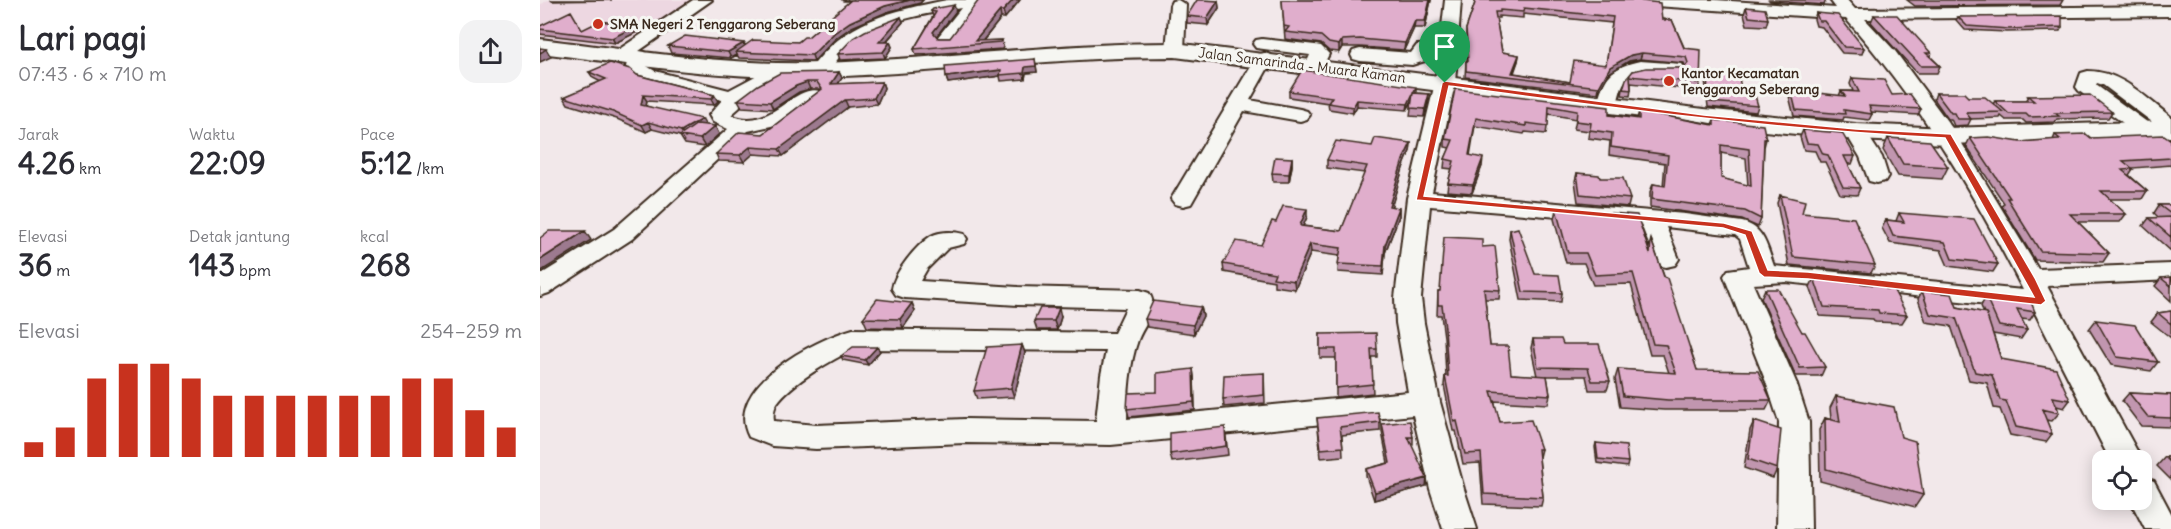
<!DOCTYPE html>
<html lang="id">
<head>
<meta charset="utf-8">
<style>
  :root { --surface:#fff; --page:#f2f2f3; --text:#2b2b33; --muted:#7c7c81; --accent:#c8321e }
  body { margin:0; font-family:Delius,sans-serif; background:var(--page); color:var(--text); height:100vh; display:flex; flex-direction:column; font-size:22px; white-space:nowrap }
  * { box-sizing:border-box; margin:0 }
  p { font-size:20px; color:var(--muted) }
  .icon { flex:none; width:33px; height:33px; fill:none; stroke:currentColor; stroke-width:2; stroke-linecap:round; stroke-linejoin:round }
  .map { position:relative; flex:1; overflow:hidden }
  .side { display:flex; flex-direction:column; background:var(--surface); width:540px }
  .side>* { flex:none }
  .fabs { position:absolute; left:1552px; top:450px; display:grid; gap:12px }
  .fabs a { display:grid; place-items:center; width:60px; height:60px; border-radius:12px; background:var(--surface); box-shadow:0 3px 15px #0003; font-size:30px }
  .pin { position:absolute; display:grid; place-items:center; width:51px; height:51px; color:#fff; margin:-62px -26px; border-radius:50% 50% 50% 0; rotate:-45deg; box-shadow:0 0 6px #0007 }
  .pin .icon { rotate:45deg }
  .round { display:grid; place-items:center; flex:none; width:63px; height:63px; border-radius:18px; background:var(--page) }
  .summary { display:flex; align-items:center; justify-content:space-between; height:102px; padding:0 18px }
  h1 { font-size:33px; font-weight:800; line-height:45px }
  .figures { display:grid; grid-template-columns:repeat(3,1fr); gap:9px; height:102px; padding:6px 18px }
  .figures div { display:grid; align-content:center }
  .figures b { font-size:30px; font-weight:800 }
  .figures small { font-size:16px; font-weight:400 }
  .figures p { font-size:16px }
  .chart { height:168px; padding:12px 18px }
  .chart p { display:flex; justify-content:space-between }
  .chart svg { width:100%; height:108px; margin-top:6px; stroke:var(--accent); stroke-width:6 }
  main { display:flex; flex:1; min-height:0 }
  .map>svg:first-child { display:block }
  .built { fill:#edd7e1 }
  .lines { fill:none; stroke-linecap:round; stroke-linejoin:round }
  .minor-casing { stroke:#3b2a1e; stroke-width:4 }
  .major-casing { stroke:#3b2a1e; stroke-width:4 }
  .minor { fill:#f6f6f2; fill-rule:evenodd }
  .major { fill:#f6f6f2; fill-rule:evenodd }
  .wall { fill:#c196af; stroke:#3b2a1e; stroke-width:1.5; fill-rule:evenodd }
  .shaded-wall { fill:#9d7a8f; stroke:#3b2a1e; stroke-width:1.5 }
  .building { fill:#e0aecc; stroke:#3b2a1e; stroke-width:1.5; fill-rule:evenodd }
  .route { fill:#c8321e; stroke:#fff; stroke-width:1.5; fill-rule:evenodd }
  .poi-dot { fill:#c8321e; stroke:#f6f6f2; stroke-width:2 }
  .labels { text-anchor:middle; dominant-baseline:central; stroke-width:6; stroke-linejoin:round; paint-order:stroke }
  .far-poi-label { font-size:14px; font-weight:bold; fill:#3b2a1e; stroke:#f6f6f2; text-anchor:start }
  .far-street-label { font-size:14px; fill:#3b2a1e; stroke:#f6f6f2 }
</style>
</head>
<body>
<main>
<section class="side">
<div class="summary"><div><h1>Lari pagi</h1><p>07:43 · 6 × 710 m</p></div><a class="round"><svg class="icon" aria-label="share" viewBox="0 0 24 24"><path d="M12 15V3M7 8l5-5 5 5M5 13v7h14v-7"/></svg></a></div>
<div class="figures">
<div><p>Jarak</p><b>4.26<small> km</small></b></div>
<div><p>Waktu</p><b>22:09</b></div>
<div><p>Pace</p><b>5:12<small> /km</small></b></div>
</div>
<div class="figures">
<div><p>Elevasi</p><b>36<small> m</small></b></div>
<div><p>Detak jantung</p><b>143<small> bpm</small></b></div>
<div><p>kcal</p><b>268</b></div>
</div>
<div class="chart"><p><span>Elevasi</span>254–259 m</p>
<svg viewBox="0 0 160 44" preserveAspectRatio="none"><path d="M5 44V38M15 44V32M25 44V12M35 44V6M45 44V6M55 44V12M65 44V19M75 44V19M85 44V19M95 44V19M105 44V19M115 44V19M125 44V12M135 44V12M145 44V25M155 44V32"/></svg>
</div>
</section>
<div class="map">
<svg width="1631" height="529" viewBox="0 0 1631 529">
  <rect width="100%" height="100%" fill="#f2e8ea"/>
  <filter id="ink" filterUnits="userSpaceOnUse"><feTurbulence type="fractalNoise" baseFrequency=".0167" numOctaves="2"/><feDisplacementMap in="SourceGraphic" scale="12" xChannelSelector="R" yChannelSelector="G"/><feConvolveMatrix kernelMatrix="1 2 1 2 8 2 1 2 1" color-interpolation-filters="sRGB"/></filter>
  <g filter="url(#ink)">
    <!-- built -->
    <path class="built" d="M8,0H154L77,47L0,42V5Z"/>
    <g class="lines">
      <defs>
        <path id="minor" d="M153,0H172L99,51L105,52L107,56L105,65L115,71L189,90L236,65H250L252,69L250,73L202,99L199,108L191,115C231,133 252,84 280,91L283,95L245,123L208,131L92,239L9,293L0,296V275L74,229L188,129L173,122L169,115L182,100L101,79L86,67L88,57L81,60L74,58L72,54Z
          M407,0H443L412,42H400L397,38L421,8C385,14 344,20 314,42C303,51 295,63 286,74H272L270,70C304,21 351,11 407,0Z
          M638,0L646,5L644,50L641,54H629L626,50L630,5L632,1Z
          M905,0H921L915,83L892,192L1145,214L1202,222C1224,227 1227,247 1234,266L1483,290C1433,192 1379,101 1306,19L1101,5L1093,0H1176L1296,8L1290,0H1307L1315,9L1631,6V16L1325,19L1355,51L1415,132L1498,269L1631,264V280L1507,286L1602,460H1570L1493,309L1246,282L1213,284L1256,382L1269,422L1271,529H1237L1239,422L1226,382L1184,276L1188,270L1209,267L1200,239L1195,235L1126,227L1139,259L1135,265L1126,267L1117,265L1101,224L890,206L881,298L884,323L900,402L924,489L937,529H903L890,489L873,415L571,445L425,443L276,449L232,446L209,437C182,386 275,340 313,329L574,333L586,308L478,305L365,298L356,295L352,289C354,272 377,245 391,236C400,231 414,231 424,234L427,239L424,244L408,248L387,269L380,281L478,287L600,290L609,293C620,310 604,324 598,340C589,365 588,393 587,419L868,392L856,323L855,298L867,198L895,83L899,54H889L885,61L872,65L820,61L813,59L811,55L813,51L820,49L871,53L877,45L900,44ZM315,349L566,351L561,375L556,421L425,419L276,425L234,421C233,415 234,408 237,403C251,383 293,359 315,349Z
          M722,39L775,45L781,46L789,54L781,70H767L765,66L770,55L716,48L713,44L716,40Z
          M724,53L731,55L733,59L710,100L760,109L767,111L770,115L767,119L760,121L704,111L651,204L643,206L635,204L631,199L715,59L717,55Z
          M1100,61L1142,64L1144,68L1142,72C1124,76 1098,64 1085,81C1079,89 1080,100 1074,108H1060L1057,104C1064,77 1071,67 1100,61Z
          M1548,71C1581,71 1606,98 1631,117V133L1624,131L1563,85L1557,83L1556,85L1611,125L1614,129L1611,133L1604,135L1597,133L1539,91L1536,87L1541,73Z
          M1316,126L1323,128L1342,157L1348,176L1345,181L1337,183L1329,181L1320,157L1305,132L1309,128Z
          M1602,477L1614,481L1631,513V529H1605L1590,500H1602Z"/>
        <path id="major" d="M0,39C93,50 187,66 281,63C399,59 517,43 635,43L1164,109L1316,124L1408,128L1631,121V137L1408,144L1316,140L1164,125L635,57C517,57 399,73 281,77C187,80 93,64 0,53Z"/>
      </defs>
      <!-- minor casing -->
      <use href="#minor" class="minor-casing"/>
      <!-- major casing -->
      <use href="#major" class="major-casing"/>
      <!-- minor -->
      <use href="#minor" class="minor"/>
      <!-- major -->
      <use href="#major" class="major"/>
    </g>
    <!-- wall -->
    <path class="wall" d="M11,0H72L12,1Z
      M302,0H383L380,3L347,12L312,27L296,38L274,61L199,58L197,55L191,58L131,53L128,46L205,45L258,42L268,37L310,1H303Z
      M480,0L465,18H461L443,41L462,40L463,47L462,49L376,55L374,49L393,16L391,11H416L396,36L398,38H410Z
      M742,0H891L885,28H874L864,50L820,47H802L799,52L789,51L781,44L745,39Z
      M936,0L1132,20L1160,83L1158,90L1091,83V90L1090,96L1082,95L1083,89L1093,71L1144,68L1145,66L1144,63L1100,59L1089,61L1069,73L1058,93L925,77L926,61H927L926,35V29ZM983,14L1072,23L1066,65L1030,82L974,73L978,61L979,55L962,52L956,18H959V16L983,18Z
      M1229,0H1286L1284,5L1230,1Z
      M1367,0H1523L1520,5L1375,6Z
      M678,1L679,8L668,25L647,23V16Z
      M1206,7L1228,19L1226,26L1207,25L1204,14Z
      M1276,13L1324,48L1322,54L1302,53L1282,27L1276,26L1274,19Z
      M1334,15L1391,53L1390,56L1400,66L1397,73H1377L1331,22Z
      M361,17L363,22L346,42H350L352,47L345,58L300,60L298,54Z
      M1418,17L1522,27L1520,31L1467,32L1425,30L1416,20Z
      M0,26L42,30L99,31L75,43L0,34Z
      M496,65L497,72L486,73L485,79L461,81L460,76L408,83L406,77Z
      M49,72L97,75L174,95L178,101L174,105L107,101L106,106L165,125L175,126L179,134L165,147L145,144L140,136L112,129L106,132L77,119L28,104L24,97L61,82L53,78Z
      M299,72L302,78L298,84L342,82L344,88L337,104L308,107L243,156L213,154L204,162L179,161L176,154L223,134L281,90L280,89H270L259,92L233,109L202,107L198,100Z
      M1166,74L1201,90L1218,106L1216,112L1168,107L1165,79Z
      M1312,78L1352,95L1381,109L1378,115L1331,112L1332,114L1329,120L1304,117L1303,120L1254,116L1249,96L1251,90L1299,96L1301,91H1313L1310,84Z
      M915,89L1097,119L1099,111L1172,124L1174,120L1226,139L1224,147L1221,219L1218,227L1202,220L1110,207V192L1113,184L1123,186L1125,163L1069,155L1070,141L1048,138L1049,131L1034,129L1036,119L1009,114L1006,134L985,132L984,134L935,126L930,156L942,166L932,193L907,191L908,183L912,169L904,168L905,159L910,148L905,147V139ZM1181,153L1206,158L1208,186L1181,178Z
      M749,91L876,93L889,94L888,101L884,117L870,116L872,101L867,110L817,106L813,113L789,109L788,103L749,97Z
      M1396,93L1428,97L1453,104L1455,101H1485L1488,96L1572,112L1568,118L1517,119L1515,122L1486,123L1483,120H1466L1461,116L1460,118L1431,119L1428,125L1414,126L1411,119H1408L1394,99Z
      M1263,130L1315,156L1312,164H1308L1320,188L1317,195L1300,194L1285,162H1280L1275,151L1264,150L1260,137Z
      M1515,135L1551,138L1631,140V165L1592,168L1593,169L1589,175L1607,191L1602,199H1569L1586,214L1580,222H1538L1569,253L1563,262L1495,260L1462,206L1464,203L1426,146L1430,138L1480,142L1513,140Z
      M1348,138L1408,167L1402,179L1358,176L1343,150Z
      M871,143L870,151L863,168L851,207L859,208V216L845,253L843,275L798,272L799,256L771,252L755,289L734,286V281L684,272L683,264L721,245L736,222L767,217L763,226L801,231L825,173L787,168V160L832,146Z
      M752,158V166L749,182H733L732,173Z
      M1037,173L1060,178L1090,199L1088,207L1038,202L1035,181Z
      M1240,195L1262,213L1335,265L1331,273L1249,265L1237,203Z
      M1619,205H1631V251L1603,226L1609,218H1619L1614,213Z
      M1016,209L1108,251L1111,239L1157,370L1231,400L1226,410H1124L1080,407L1075,379L1078,369L1129,373L1123,355H1110L1091,284L1053,285L1044,263H1026L1014,219Z
      M1359,213L1458,264L1453,272L1408,266L1401,250L1350,243L1342,228L1346,220L1356,221Z
      M970,230L995,274L1022,293L1021,302L981,300L969,239Z
      M942,247L960,290L959,299H945L950,346L971,374L997,376L991,348L993,339L1023,344L1070,381L1067,390H1049L1046,376H1007L1010,395L1008,404L954,401L960,422L1001,449L999,457L1003,497L1001,506L943,504L940,463L923,464L916,431H913L904,385L905,376H906L904,337L901,315H897L898,291H900Z
      M1631,277V301L1615,286L1621,278Z
      M1274,278L1346,289L1367,315L1362,323L1335,322L1333,319L1280,316L1270,287Z
      M1225,289L1262,332L1285,367L1281,376H1256L1221,298Z
      M1382,291L1417,307L1444,313L1441,306L1446,297L1495,312L1490,320L1481,319L1487,330L1481,339L1453,334L1461,359L1530,400L1524,408L1517,406L1519,413L1512,421L1506,420L1512,434L1506,442L1470,435L1460,409L1454,408L1447,383L1429,380L1411,326L1386,322L1378,299Z
      M372,303L375,311L363,328L327,327L323,318Z
      M661,307L663,316L654,334L607,327L605,319Z
      M1631,311V338L1611,322L1618,313Z
      M521,317L517,330H497L494,321Z
      M1556,320L1618,362L1611,371L1571,365L1549,329Z
      M780,334L837,349V357H831L833,393L796,397V358H780Z
      M482,345L485,353L474,397L437,399L434,391Z
      M340,351L328,365L303,360L301,356Z
      M653,369L654,377L655,410L589,417L587,409L617,392Z
      M724,373L725,403L684,407L683,399Z
      M1589,393L1631,395V427L1601,426L1582,401Z
      M1296,396L1361,437L1383,495L1375,507L1280,481L1279,430L1285,418L1291,420L1290,408Z
      M777,418L840,422V431L802,435L803,456L781,458Z
      M1214,421L1237,469L1233,478L1204,468L1210,430Z
      M842,424L873,437V444L871,445L886,486L834,500L826,476V469L848,463L842,432Z
      M685,427L688,455L632,462L630,454Z
      M1056,443L1088,462L1087,467L1057,463L1055,447Z
      M1625,457H1631V480L1617,466Z"/>
    <!-- shaded-wall -->
    <path class="shaded-wall" d="M370,0H383L380,3L347,12L312,27L296,38L274,61L272,55L294,33L310,22L345,6Z
      M473,0H480L465,18L463,11Z
      M890,0H891L885,28V21Z
      M678,1L679,8L668,25L667,18Z
      M414,5L416,11L395,38L393,32Z
      M460,11L461,18L440,44L435,41Z
      M361,17L363,22L341,47L339,42Z
      M875,21L874,28L864,50L865,43Z
      M96,26L99,31L75,43L72,38Z
      M802,40V47L799,52V45Z
      M350,42L352,47L345,58L343,52Z
      M204,43L207,49L196,52L197,55L191,58L188,52Z
      M6,49L11,57L0,62V53Z
      M1102,53L1100,59L1089,61L1069,73L1058,93L1059,87L1070,67L1091,55Z
      M979,55L978,61L972,76V73Z
      M495,59L497,72L486,73L485,79L484,73L485,67Z
      M461,70L460,76L408,83L406,77Z
      M299,72L302,78L293,91L291,84Z
      M267,82L270,89L259,92L233,109L230,102L256,86Z
      M342,82L344,88L337,104L334,98Z
      M876,87V93L867,110L868,104Z
      M889,94L888,101L884,117L885,109Z
      M103,95L107,101L105,112L101,105Z
      M174,95L178,101L174,105L171,99Z
      M305,100L308,107L243,156L239,149Z
      M817,100V106L813,113V107Z
      M162,119L166,126L145,138L141,131Z
      M108,122L112,129L106,132L102,125Z
      M175,126L179,134L165,147L160,139Z
      M871,143L870,151L863,168L849,215V206L863,160Z
      M210,147L213,154L204,162L200,155Z
      M752,158V166L749,182V174Z
      M943,158L942,166L932,193L933,185Z
      M859,208V216L845,253L843,275L845,245Z
      M767,209V217L760,233V225Z
      M45,231L51,240L0,272V260Z
      M770,244L771,252L755,289L754,281Z
      M372,303L375,311L363,328L360,319Z
      M661,307L663,316L654,334L653,325Z
      M519,308L521,317L517,330L514,321Z
      M482,345L485,353L474,397L471,388Z
      M337,347L340,351L328,365L325,360Z
      M653,369L654,377L655,410L654,402Z
      M887,478L886,486L834,500L835,492Z"/>
    <!-- building -->
    <path class="building" d="M311,0H370L345,6L310,22L294,33L272,55L196,52L213,40L258,42L264,37H268Z
      M439,0H473L463,11H460L435,41L462,40L460,42L374,49L396,12L391,11L393,9L414,5L393,32L398,38H410Z
      M657,0H663L678,1L667,18L647,16Z
      M742,0H890L885,21H875L865,43L820,39L802,40L799,45L789,43L781,36L745,32L749,27L744,26Z
      M936,0H1100L1102,1L1120,3L1122,20H1132L1144,48L1161,50L1160,83L1090,76L1091,90L1083,89L1086,79L1093,71L1106,68H1144L1148,63L1146,57L1102,53L1091,55L1070,67L1059,87L926,71V61H928L926,29ZM984,8L1073,17L1066,65L1034,61L1030,82L972,73L979,55L962,52L955,12H960V10L983,12Z
      M1206,7L1225,9L1228,19L1209,17Z
      M31,11L42,30L60,21L96,26L72,38L0,29V26Z
      M1276,13L1298,15L1324,48L1304,47L1284,21H1279Z
      M1334,15H1357L1391,53H1386L1400,66H1381Z
      M1522,16V27L1469,29L1427,26L1418,17Z
      M361,17L339,42H350L343,52L298,54L313,38L325,31Z
      M145,36L204,43L188,52L128,46Z
      M0,48L6,49L0,53Z
      M495,59L496,66L485,67L484,73L460,75L461,70L406,77L405,66Z
      M70,63L90,69L97,75L174,95L171,99L103,95L101,105L162,119L141,131L108,122L102,125L73,112L24,97L66,79L49,72Z
      M762,70L876,87L868,104L817,100L813,107L788,103L792,97L749,91Z
      M299,72L291,84L342,82L334,98L305,100L239,149L210,147L200,155L176,154L199,132L223,134L282,89L277,82H267L256,86L230,102L198,100L218,85L240,73Z
      M1166,74L1199,77L1201,90L1214,92L1218,106L1170,102Z
      M1312,78L1344,80L1352,95L1370,94L1381,109L1329,106L1332,114L1304,110L1305,114L1256,110L1251,90L1305,96L1301,91L1319,92Z
      M915,89L1069,107V115L1099,119V111L1174,125V120L1223,125L1226,139H1224L1221,219L1205,211L1112,199L1113,184L1125,186L1128,155L1071,147L1072,133L1050,130L1051,123L1036,121L1037,111L1009,106L1008,126L986,123V126L936,118L929,155L943,158L933,185L908,183L914,161L905,159L913,140L905,139ZM1181,145L1209,149L1211,186L1181,178Z
      M873,93L889,94L885,109L871,108Z
      M1396,93H1424L1428,97H1445L1463,112L1426,113L1431,119H1417L1414,113H1411Z
      M1550,95L1572,112L1515,113L1519,116L1489,117L1486,114H1469L1455,101H1494L1488,96Z
      M157,124L175,126L160,139L140,136Z
      M1263,130L1302,133L1315,156H1304L1320,188L1303,187L1288,155L1283,154L1278,144L1267,143Z
      M1546,134L1551,138L1624,135L1631,140V158L1583,161L1593,169L1582,170L1607,191H1561L1586,214H1530L1569,253L1500,251L1467,198H1470L1430,138L1449,137L1480,142L1520,139L1515,135Z
      M835,138L871,143L863,160L849,206L859,208L845,245L843,266L798,264L801,248L770,244L754,281L733,278L735,273L683,264L696,241L721,245L732,221L736,222L743,206L767,209L760,225L761,226L801,231L827,166L787,160L796,141L832,146Z
      M1348,138L1390,141L1408,167L1363,164Z
      M735,157L752,158L749,174L732,173Z
      M1037,173L1059,175L1060,178H1083L1090,199L1040,194Z
      M1240,195L1265,201L1262,213L1314,218L1335,265L1253,257Z
      M1619,205H1631V214Z
      M1016,209L1097,215L1110,254L1111,239L1124,277L1127,278L1157,370L1218,371L1231,400H1128L1083,396L1078,369L1136,373L1126,345L1113,344L1093,273L1055,275L1046,253H1028Z
      M1359,213L1434,219L1458,264L1412,259L1405,242L1353,236L1346,220L1364,222Z
      M1631,217V237L1609,218Z
      M978,228L995,274L1019,275L1022,293L983,292L970,230Z
      M9,231H45L0,260V238Z
      M904,237L942,239V247L955,246L960,290L944,289L950,346H968L971,374L1007,376L1010,395L951,391L960,422L991,420L1001,449H998L1003,497L944,494L941,453L925,454L917,421L914,422L905,376H908L905,328L902,305H898V291H900Z
      M1631,277V286L1621,278Z
      M1274,278L1345,286L1346,289H1353L1367,315L1339,313L1338,310L1284,307Z
      M1225,289H1238L1262,332H1265L1285,367L1260,368Z
      M1382,291L1412,294L1417,307L1446,313L1461,359L1516,369L1530,400L1513,397L1519,413L1502,409L1512,434L1476,427L1466,401L1460,400L1452,375L1435,372L1416,318L1390,314Z
      M1446,297L1491,302L1495,312L1477,309L1487,330L1459,326Z
      M337,299L372,303L360,319L323,318Z
      M613,301L661,307L653,325L605,319Z
      M500,308H519L514,321H494Z
      M1631,311V324L1618,313Z
      M1556,320L1595,325L1618,362L1577,357Z
      M836,333L837,349H831L833,384L796,388V349H780V334Z
      M993,339H1021L1023,344H1059L1070,381H1052L1048,368L998,367Z
      M482,345L471,388L434,391L447,347Z
      M313,347H337L325,360L301,356Z
      M653,369L654,402L587,409L588,393L617,392V373Z
      M724,373V395L683,399L684,375Z
      M1589,393L1631,395V418L1608,417Z
      M1296,396L1354,407L1361,437L1375,441L1383,495L1286,469L1285,418L1300,422Z
      M838,412L840,422L800,427L803,447L781,449L777,418Z
      M870,421L873,437H868L887,478L835,492L826,469L850,463L842,424Z
      M1214,421L1241,430L1237,469L1208,459Z
      M685,427L686,446L630,454V433Z
      M1056,443L1086,446L1088,462L1058,459Z
      M1625,457H1631V463Z"/>
  </g>
  <!-- route -->
  <path class="route" d="M905,81L1164,115L1316,129L1411,134L1495,278L1506,301L1501,305L1268,279L1224,277L1219,273L1205,235L1183,228L876,200L902,83ZM909,86C1074,108 1238,130 1405,138L1494,297L1268,272L1228,270L1212,231L1184,223L884,196Z"/>
  <!-- markers -->
  <g class="poi-dot">
    <circle cx="58" cy="24" r="6"/>
    <circle cx="1129" cy="81" r="6"/>
  </g>
  <g class="labels">
    <!-- far-poi labels -->
    <g class="far-poi-label">
      <text x="70" y="24">SMA Negeri 2 Tenggarong Seberang</text>
      <text x="1141" y="73">Kantor Kecamatan<tspan x="1141" dy="16">Tenggarong Seberang</tspan></text>
    </g>
    <!-- far-street labels -->
    <g class="far-street-label">
      <text transform="translate(762 65) rotate(7)">Jalan Samarinda - Muara Kaman</text>
    </g>
  </g>
</svg>
<div class="fabs">
<a><svg class="icon" aria-label="locate" viewBox="0 0 24 24"><circle cx="12" cy="12" r="6"/><path d="M12 2v4M12 18v4M2 12h4M18 12h4"/></svg></a>
</div>
<div class="pin" style="left:905px;top:83px;background:#1e9e55"><svg class="icon" aria-label="arrive" viewBox="0 0 24 24"><path d="M6 21V4h12l-3 4 3 4H6"/></svg></div>
</div>
</main>
</body>
</html>
